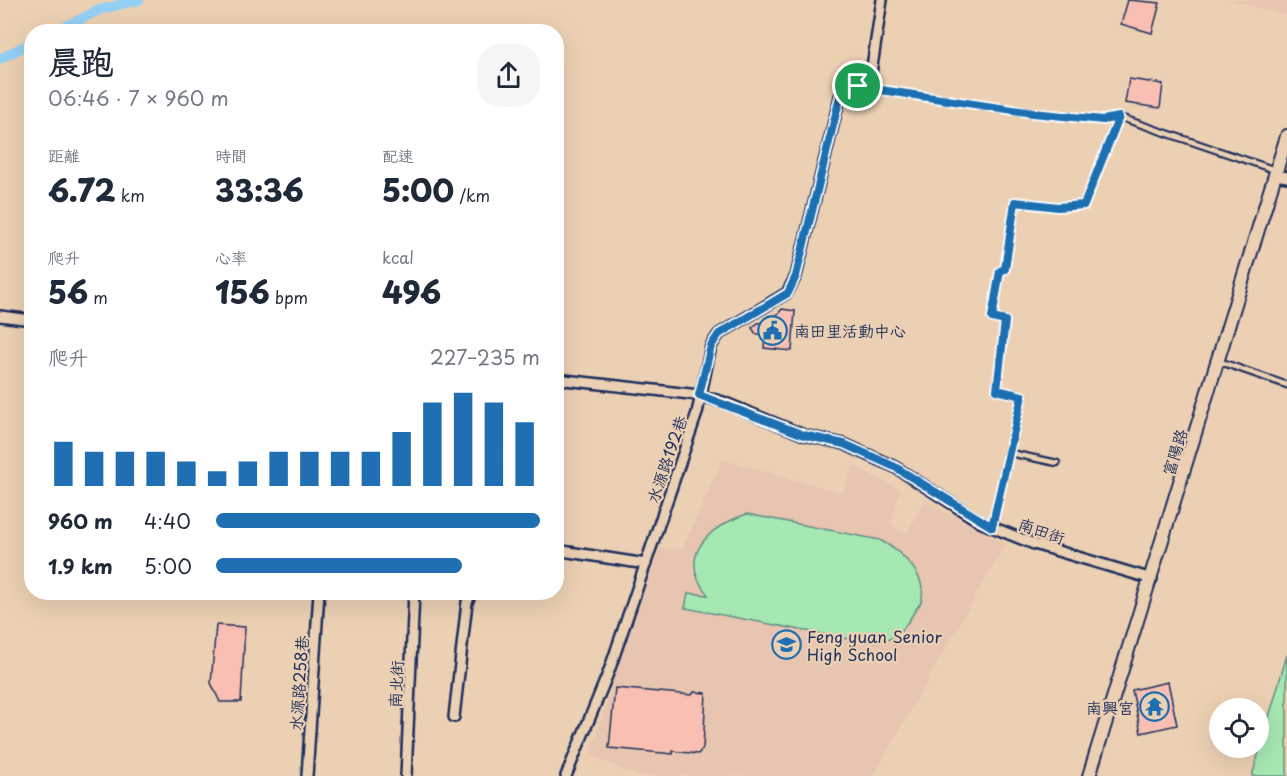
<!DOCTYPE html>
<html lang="zh-TW">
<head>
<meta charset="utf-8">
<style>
  :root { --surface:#fff; --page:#f6f6f7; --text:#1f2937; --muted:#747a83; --accent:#1f6fb2 }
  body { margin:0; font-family:"Playpen Sans","LXGW WenKai TC",sans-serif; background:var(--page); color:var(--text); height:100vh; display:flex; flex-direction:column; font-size:22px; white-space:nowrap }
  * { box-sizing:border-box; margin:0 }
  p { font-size:20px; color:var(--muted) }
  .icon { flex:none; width:33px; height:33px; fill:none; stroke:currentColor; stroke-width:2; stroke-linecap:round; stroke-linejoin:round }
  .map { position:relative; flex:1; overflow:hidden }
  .side { position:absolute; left:24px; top:24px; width:540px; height:576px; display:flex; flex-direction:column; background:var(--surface); border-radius:24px; box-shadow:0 6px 24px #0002 }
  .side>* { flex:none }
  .tools { position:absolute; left:1209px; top:698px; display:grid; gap:12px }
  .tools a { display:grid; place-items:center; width:60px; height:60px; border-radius:50%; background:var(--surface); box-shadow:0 6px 24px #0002; font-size:30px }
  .pin { position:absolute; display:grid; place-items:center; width:51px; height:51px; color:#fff; margin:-26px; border:3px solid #fff; border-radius:50%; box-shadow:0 2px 6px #0007 }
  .round { display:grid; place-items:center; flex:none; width:63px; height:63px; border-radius:24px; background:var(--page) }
  .headline { display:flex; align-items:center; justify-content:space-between; height:102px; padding:0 24px }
  h1 { font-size:33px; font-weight:800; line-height:45px }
  .stats { display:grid; grid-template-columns:repeat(3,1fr); gap:9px; height:102px; padding:6px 24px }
  .stats div { display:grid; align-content:center }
  .stats b { font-size:30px; font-weight:800 }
  .stats small { font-size:16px; font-weight:400 }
  .stats p { font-size:16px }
  .chart { height:168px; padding:12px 24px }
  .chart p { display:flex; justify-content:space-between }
  .chart svg { width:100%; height:108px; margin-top:6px; stroke:var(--accent); stroke-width:6 }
  ul { padding:0 24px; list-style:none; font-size:20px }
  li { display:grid; grid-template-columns:96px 72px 1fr; align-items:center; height:45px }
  li i { height:15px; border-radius:8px; background:var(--accent) }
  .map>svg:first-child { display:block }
  .built { fill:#e7c5b0 }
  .green { fill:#a6e8b2; stroke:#608c88; stroke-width:1.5 }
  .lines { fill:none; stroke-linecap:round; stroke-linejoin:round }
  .canal { stroke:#94cff4; stroke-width:10 }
  .building { fill:#f9bfb2; stroke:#1b2f5e; stroke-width:1.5 }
  .service-casing { stroke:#1b2f5e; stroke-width:9 }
  .minor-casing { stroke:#1b2f5e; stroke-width:14 }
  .tertiary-casing { stroke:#1b2f5e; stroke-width:16 }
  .service { stroke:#ecd0b3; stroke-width:4.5 }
  .minor { stroke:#ecd0b3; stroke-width:9 }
  .tertiary { stroke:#ecd0b3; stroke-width:12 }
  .route-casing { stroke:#fff; stroke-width:12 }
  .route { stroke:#1f6fb2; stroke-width:8 }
  .labels { text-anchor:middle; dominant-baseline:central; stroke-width:4.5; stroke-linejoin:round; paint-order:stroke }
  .poi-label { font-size:16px; fill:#1b2f5e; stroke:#ecd0b3; text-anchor:start }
  .street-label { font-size:16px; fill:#1b2f5e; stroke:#ecd0b3 }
</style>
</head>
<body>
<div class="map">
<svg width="1287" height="776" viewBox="0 0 1287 776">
  <rect width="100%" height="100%" fill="#ecd0b3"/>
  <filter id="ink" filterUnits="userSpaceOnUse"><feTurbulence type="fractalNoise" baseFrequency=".0167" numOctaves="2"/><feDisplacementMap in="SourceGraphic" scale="12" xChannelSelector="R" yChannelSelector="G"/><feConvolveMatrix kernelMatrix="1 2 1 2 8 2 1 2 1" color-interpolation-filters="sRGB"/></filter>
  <g filter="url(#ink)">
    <!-- built -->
    <path class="built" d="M1230,0H1287V16Z
      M723,460L843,493L854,466L900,489L891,525L906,534L925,501L1005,544L873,776H638L590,755L635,613L660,548L682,549Z"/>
    <!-- green -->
    <path class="green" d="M747,514L880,540C900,551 929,575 921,602C919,606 915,610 913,614C898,638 895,641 865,642L685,608L688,593L708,595C676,556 708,527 747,514Z
      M1287,655V776H1252Z"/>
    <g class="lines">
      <!-- canal -->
      <path class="canal" d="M54,32L99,10L139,0
        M0,59L32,42"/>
    </g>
    <!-- building -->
    <path class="building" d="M1128,0L1160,3L1152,33L1121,24Z
      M1129,79L1163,84L1160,108L1125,103Z
      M782,309L795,311L792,351L764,348L765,334H756L752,328L758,323L767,322L768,316L777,315Z
      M216,625L245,627L241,702H220L211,683Z
      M1168,682L1177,725L1141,733L1132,690Z
      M615,688L692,695L694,692L706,693L703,748L698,754L673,751V754L609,748Z"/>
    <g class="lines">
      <defs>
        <path id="service" d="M870,80L881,90L1033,113L1103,120L1119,117L1275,170
          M1218,361L1287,385
          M1010,453L1057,463
          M992,527L1022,396L997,390L1005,321L992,318L1000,271L1005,269L1015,202L1058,207L1084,205L1119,117"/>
        <path id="minor" d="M1276,175L1287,177
          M0,316L32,320
          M556,379L699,395L723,402L804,435L844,444L895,467L982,523L1034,544L1152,579
          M556,550L646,564
          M454,717L467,602L472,592
          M307,776L319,592
          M406,776L414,592
          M566,776L609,671L697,413L711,346L719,334L787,293L796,276L840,97L844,88L858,86L870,80L882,0"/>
        <path id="tertiary" d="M1089,776L1287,136"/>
      </defs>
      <!-- service casing -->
      <use href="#service" class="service-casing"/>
      <!-- minor casing -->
      <use href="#minor" class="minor-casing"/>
      <!-- tertiary casing -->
      <use href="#tertiary" class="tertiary-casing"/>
      <!-- service -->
      <use href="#service" class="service"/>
      <!-- minor -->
      <use href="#minor" class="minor"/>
      <!-- tertiary -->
      <use href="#tertiary" class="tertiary"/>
    </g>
  </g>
  <g class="lines" filter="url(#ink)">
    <defs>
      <path id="route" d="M870,80L881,90L1033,113L1103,120L1119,117L1084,205L1058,207L1015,202L1005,269L1000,271L992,318L1005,321L997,390L1022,396L992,527L895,467L844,444L804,435L699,395L711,346L719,334L788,293L796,276L840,97L844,88L858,86Z"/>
    </defs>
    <!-- route casing -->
    <use href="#route" class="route-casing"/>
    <!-- route -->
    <use href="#route" class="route"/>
  </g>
  <!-- icons -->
  <defs>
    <symbol id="civic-ring" viewBox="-11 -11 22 22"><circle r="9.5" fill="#ecd0b3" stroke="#1f6fb2" stroke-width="1.5"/><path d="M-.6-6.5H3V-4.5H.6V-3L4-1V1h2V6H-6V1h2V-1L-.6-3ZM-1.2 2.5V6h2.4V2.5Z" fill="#1f6fb2"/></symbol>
    <symbol id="school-ring" viewBox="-11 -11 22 22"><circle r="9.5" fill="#ecd0b3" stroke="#1f6fb2" stroke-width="1.5"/><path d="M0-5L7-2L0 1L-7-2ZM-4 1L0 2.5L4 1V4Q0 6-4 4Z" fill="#1f6fb2"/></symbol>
    <symbol id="temple-ring" viewBox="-11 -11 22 22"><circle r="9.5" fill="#ecd0b3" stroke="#1f6fb2" stroke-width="1.5"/><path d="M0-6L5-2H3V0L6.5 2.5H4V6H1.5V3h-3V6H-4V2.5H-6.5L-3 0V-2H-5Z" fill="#1f6fb2"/></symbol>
  </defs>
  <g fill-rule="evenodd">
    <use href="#civic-ring" x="756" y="314" width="33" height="33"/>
    <use href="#school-ring" x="770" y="628" width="33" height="33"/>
    <use href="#temple-ring" x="1138" y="690" width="33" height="33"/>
  </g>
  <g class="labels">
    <!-- poi labels -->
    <g class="poi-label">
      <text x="794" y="330">南田里活動中心</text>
      <text x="807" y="636">Feng yuan Senior<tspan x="807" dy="18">High School</tspan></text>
      <text x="1134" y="707" text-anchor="end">南興宮</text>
    </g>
    <!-- street labels -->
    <g class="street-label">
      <text transform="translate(1174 452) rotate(-73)">富陽路</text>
      <text transform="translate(666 459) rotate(-71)">水源路192巷</text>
      <text transform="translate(1042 530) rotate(19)">南田街</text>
      <text transform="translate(298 683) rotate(-86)">水源路258巷</text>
      <text transform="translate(395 684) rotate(-87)">南北街</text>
    </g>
  </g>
</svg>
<div class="tools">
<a><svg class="icon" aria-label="locate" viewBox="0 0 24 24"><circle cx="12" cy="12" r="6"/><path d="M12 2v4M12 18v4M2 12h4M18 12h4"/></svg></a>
</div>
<div class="pin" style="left:858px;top:86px;background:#1e9e55"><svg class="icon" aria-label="arrive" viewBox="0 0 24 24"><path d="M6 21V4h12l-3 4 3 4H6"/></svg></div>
<section class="side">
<div class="headline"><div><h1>晨跑</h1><p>06:46 · 7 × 960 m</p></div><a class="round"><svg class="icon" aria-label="share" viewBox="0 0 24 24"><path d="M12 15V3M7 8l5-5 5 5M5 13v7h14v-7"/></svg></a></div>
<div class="stats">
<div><p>距離</p><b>6.72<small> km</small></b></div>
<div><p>時間</p><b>33:36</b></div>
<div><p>配速</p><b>5:00<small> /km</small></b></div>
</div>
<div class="stats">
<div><p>爬升</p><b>56<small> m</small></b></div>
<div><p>心率</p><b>156<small> bpm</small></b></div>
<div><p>kcal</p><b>496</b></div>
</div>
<div class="chart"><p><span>爬升</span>227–235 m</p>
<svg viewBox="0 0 160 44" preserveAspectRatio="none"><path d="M5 44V26M15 44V30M25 44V30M35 44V30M45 44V34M55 44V38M65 44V34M75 44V30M85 44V30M95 44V30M105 44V30M115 44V22M125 44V10M135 44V6M145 44V10M155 44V18"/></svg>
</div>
<ul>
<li><b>960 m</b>4:40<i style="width:100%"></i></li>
<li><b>1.9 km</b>5:00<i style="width:76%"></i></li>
</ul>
</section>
</div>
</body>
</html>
